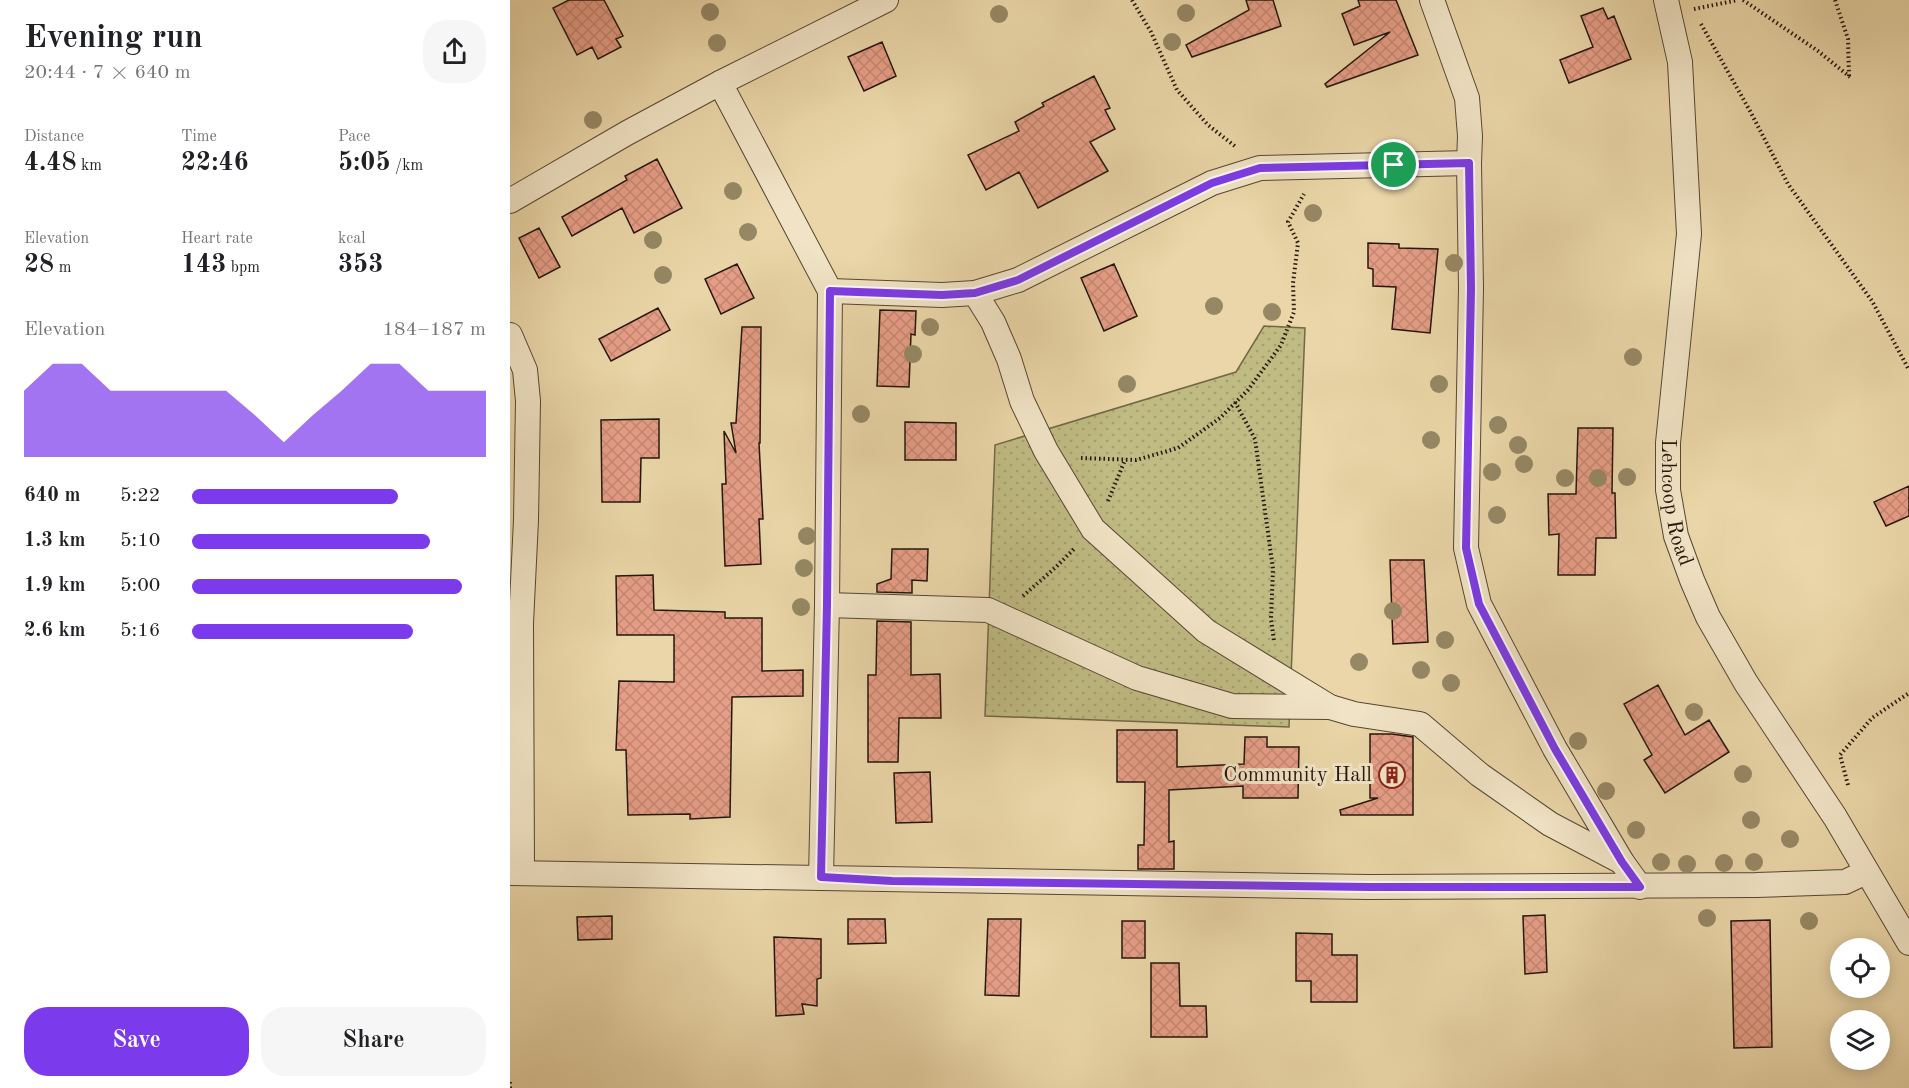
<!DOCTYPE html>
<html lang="en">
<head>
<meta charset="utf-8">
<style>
  :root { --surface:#fff; --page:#f6f6f6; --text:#202124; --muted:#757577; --accent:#7c3aed }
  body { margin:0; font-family:"Old Standard TT",serif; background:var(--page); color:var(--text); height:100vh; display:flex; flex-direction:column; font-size:22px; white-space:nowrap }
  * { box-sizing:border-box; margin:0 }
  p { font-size:20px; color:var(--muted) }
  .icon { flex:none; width:33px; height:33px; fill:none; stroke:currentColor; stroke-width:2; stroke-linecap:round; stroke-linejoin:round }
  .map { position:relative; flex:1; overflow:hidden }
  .sheet { display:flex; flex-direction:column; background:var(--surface); width:510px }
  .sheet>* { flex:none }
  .buttons { position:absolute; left:1320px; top:938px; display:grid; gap:12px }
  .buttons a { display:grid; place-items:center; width:60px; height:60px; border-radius:50%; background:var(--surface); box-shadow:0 3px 15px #0003; font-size:30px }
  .pin { position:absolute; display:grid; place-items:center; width:51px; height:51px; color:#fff; margin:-26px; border:3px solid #fff; border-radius:50%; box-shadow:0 2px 6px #0007 }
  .round { display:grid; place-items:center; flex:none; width:63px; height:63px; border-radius:24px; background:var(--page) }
  .head { display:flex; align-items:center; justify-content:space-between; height:102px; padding:0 24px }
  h1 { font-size:33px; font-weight:700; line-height:45px }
  .figures { display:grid; grid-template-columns:repeat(3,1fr); gap:9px; height:102px; padding:6px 24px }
  .figures div { display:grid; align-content:center }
  .figures b { font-size:26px; font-weight:700 }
  .figures small { font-size:16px; font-weight:400 }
  .figures p { font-size:16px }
  .chart { height:168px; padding:12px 24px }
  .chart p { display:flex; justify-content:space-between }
  .chart svg { width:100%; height:108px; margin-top:6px; fill:var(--accent); opacity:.7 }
  .primary-button { display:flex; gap:12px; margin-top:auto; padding:12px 24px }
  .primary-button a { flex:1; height:69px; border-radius:24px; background:var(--accent); color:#fff; font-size:24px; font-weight:700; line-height:69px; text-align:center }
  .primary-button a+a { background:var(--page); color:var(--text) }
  ul { padding:0 24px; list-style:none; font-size:20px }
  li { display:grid; grid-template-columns:96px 72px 1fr; align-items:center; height:45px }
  li i { height:15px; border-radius:8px; background:var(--accent) }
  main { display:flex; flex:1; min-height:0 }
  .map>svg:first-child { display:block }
  .park { fill:url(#park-dots); stroke:#726847; stroke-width:1.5 }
  .building { fill:url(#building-cross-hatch); stroke:#24160c; stroke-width:1.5 }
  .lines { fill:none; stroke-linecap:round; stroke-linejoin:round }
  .minor-casing { stroke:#564633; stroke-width:26 }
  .path { stroke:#24160c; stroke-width:4; stroke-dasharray:1.5 3; stroke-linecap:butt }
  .minor { stroke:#f1e4c6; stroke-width:24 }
  .tree { fill:#968865 }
  .route-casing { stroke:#fff; stroke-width:12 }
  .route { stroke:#7c3aed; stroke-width:8 }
  .labels { text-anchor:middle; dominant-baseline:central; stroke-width:6; stroke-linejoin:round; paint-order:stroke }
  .street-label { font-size:21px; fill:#24160c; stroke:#f1e4c6 }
  .poi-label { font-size:21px; fill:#24160c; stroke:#f1e4c6; text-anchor:end }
</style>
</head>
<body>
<main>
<section class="sheet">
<div class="head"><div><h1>Evening run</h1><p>20:44 · 7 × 640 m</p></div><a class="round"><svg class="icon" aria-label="share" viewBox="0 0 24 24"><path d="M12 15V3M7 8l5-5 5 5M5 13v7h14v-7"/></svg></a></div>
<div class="figures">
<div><p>Distance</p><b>4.48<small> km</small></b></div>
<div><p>Time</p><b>22:46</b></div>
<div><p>Pace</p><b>5:05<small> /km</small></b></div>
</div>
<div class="figures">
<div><p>Elevation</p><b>28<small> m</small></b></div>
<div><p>Heart rate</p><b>143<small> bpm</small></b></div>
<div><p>kcal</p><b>353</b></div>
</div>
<div class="chart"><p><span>Elevation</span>184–187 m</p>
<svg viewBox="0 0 160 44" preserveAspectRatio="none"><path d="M0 44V17L10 6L20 6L30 17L40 17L50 17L60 17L70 17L80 27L90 38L100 27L110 17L120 6L130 6L140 17L150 17L160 17V44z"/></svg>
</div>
<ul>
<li><b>640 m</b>5:22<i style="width:70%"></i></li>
<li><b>1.3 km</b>5:10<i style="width:81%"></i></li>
<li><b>1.9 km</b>5:00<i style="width:92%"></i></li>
<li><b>2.6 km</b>5:16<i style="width:75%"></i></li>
</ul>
<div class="primary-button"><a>Save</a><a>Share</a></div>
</section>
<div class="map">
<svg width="1399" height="1088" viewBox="0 0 1399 1088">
  <defs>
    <pattern id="park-dots" width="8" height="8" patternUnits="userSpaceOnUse" patternTransform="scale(1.5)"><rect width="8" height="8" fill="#bfbb82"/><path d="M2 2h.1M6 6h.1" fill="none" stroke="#a4a06f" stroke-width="1.8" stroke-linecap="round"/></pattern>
    <pattern id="building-cross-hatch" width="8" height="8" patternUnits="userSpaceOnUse" patternTransform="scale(1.5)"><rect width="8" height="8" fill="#e79e87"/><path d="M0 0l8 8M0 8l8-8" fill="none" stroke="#c68773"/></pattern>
  </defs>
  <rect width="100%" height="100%" fill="#ead6a8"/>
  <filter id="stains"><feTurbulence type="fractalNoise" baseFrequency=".00333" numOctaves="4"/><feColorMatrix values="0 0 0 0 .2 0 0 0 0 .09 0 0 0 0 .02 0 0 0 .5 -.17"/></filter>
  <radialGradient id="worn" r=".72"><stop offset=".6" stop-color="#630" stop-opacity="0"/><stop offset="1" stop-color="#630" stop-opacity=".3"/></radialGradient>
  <!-- park -->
  <path class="park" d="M754,326L795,328L779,727L475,716L485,445L726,372Z"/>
  <!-- building -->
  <path class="building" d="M59,0H94L113,36L106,39L111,47L88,59L82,47L67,55L43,8Z
    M736,0H763L771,26L682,57L676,45L739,10Z
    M848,0H886L908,55L817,87L815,84L880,32L844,45L832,14L850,6Z
    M1093,8L1098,19L1104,16L1121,59L1059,83L1050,60L1083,47L1071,16Z
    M372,42L386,76L354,91L338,57Z
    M584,76L600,108L595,110L605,129L580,142L598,171L528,208L509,172L476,190L458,155L509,131L505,122L534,106L532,103Z
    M147,159L172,208L124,233L112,208L62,236L52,217L117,180L115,176Z
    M29,228L50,267L29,278L9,238Z
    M858,243L889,244V248L928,249L920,333L882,329L886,287L863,286V269L858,268Z
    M227,264L244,298L211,314L195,279Z
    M604,264L627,316L594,331L571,278Z
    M148,308L160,330L101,361L89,339Z
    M370,310L406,311L405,335L401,334L399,387L367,386Z
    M232,327H251L250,443H249L253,519H249L251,564L215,566L212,484H216L214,431L226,453L221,423H226Z
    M149,419V458H131L130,502H92L91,420Z
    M395,422L446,423V460H395Z
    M1068,428H1103L1102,493H1105L1106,538H1086L1085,575H1048L1049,534L1039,535L1038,494H1066Z
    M1399,486V516L1376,526L1364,502Z
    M382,549H418L417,581L402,580V593L367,592V584L381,579Z
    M880,560H914L918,642L883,644Z
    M143,575L144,610L215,612V618H252V671L293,670V696L222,697L220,817L180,819V814L118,815L116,750H106L109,681L164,682V635H107L106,576Z
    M367,621L401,622V675L430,674L431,718H389L388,762H358V675H366Z
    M1148,685L1175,735L1199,720L1219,752L1155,793L1134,760L1142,755L1114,704Z
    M607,730H667V767L734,764L735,737H757V747H789L788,798H733V786L659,790V842L664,841V869H628V845H634L635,782H607Z
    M860,734H882L903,737V815H831L830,810L868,798H860Z
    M420,772L422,822L386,823L384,773Z
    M1035,915L1037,972L1015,974L1013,916Z
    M102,916V939L68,940L67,917Z
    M338,919H375L376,943L338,944Z
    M478,919H511L509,996L475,995Z
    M1260,920L1262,1047L1224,1048L1221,921Z
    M612,921H635V958H612Z
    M786,933L822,934V955H847V1002H801V981H786Z
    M264,937L311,939V978L307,979V1006L292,1004L294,1014L266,1016Z
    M641,963H669L670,1006H696L697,1037H641Z"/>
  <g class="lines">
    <defs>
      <g id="minor">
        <path d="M922,0L957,98L960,136L959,163L961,288L956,548L969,604L1045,749L1112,862L1130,887"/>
        <path id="s1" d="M1156,0L1170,62L1179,234L1158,443V490L1166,536L1182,580L1198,617L1236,683L1325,817L1399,943"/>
        <path d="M210,83L320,291L317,605L311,877"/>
        <path d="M0,201L117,133L210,83L376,0"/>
        <path d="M320,291L432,295L465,293L508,280L702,183L750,168L959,163"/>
        <path d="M465,293L483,322L499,359L512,401L536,451L583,529L696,631L820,707"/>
        <path d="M0,335L15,370L18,401L16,520L11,623L12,872"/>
        <path d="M317,605L478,610L627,678L722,706L820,707L844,714L910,724L970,775L1040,824L1112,862"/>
        <path d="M0,873L859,887L1246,885L1335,882L1356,872"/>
      </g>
    </defs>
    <!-- minor casing -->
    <use href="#minor" class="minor-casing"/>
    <!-- path -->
    <path class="path" d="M622,0L641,32L667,90L698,125L726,147
      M1233,0L1308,51L1340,77
      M1325,0L1338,39L1339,76
      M1184,9L1228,0
      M1191,24L1240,111L1278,184L1362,301L1399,370
      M725,402L745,439L763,569L761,619L764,641
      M571,458L626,460L668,448L710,418L738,390L771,345L784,312L783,283L788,243L778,222L794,194
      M598,501L615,460
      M513,596L546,567L565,548
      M1338,785L1330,755L1362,718L1399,693
      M0,1082V1088"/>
    <!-- minor -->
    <use href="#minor" class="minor"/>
  </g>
  <!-- trees -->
  <g class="tree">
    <circle cx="200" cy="12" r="9"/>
    <circle cx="676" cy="13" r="9"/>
    <circle cx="489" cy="14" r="9"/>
    <circle cx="662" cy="42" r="9"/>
    <circle cx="207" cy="43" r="9"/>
    <circle cx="83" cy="120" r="9"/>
    <circle cx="223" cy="191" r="9"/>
    <circle cx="803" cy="213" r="9"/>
    <circle cx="238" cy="232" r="9"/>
    <circle cx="143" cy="240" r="9"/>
    <circle cx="944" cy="263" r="9"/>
    <circle cx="153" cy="275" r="9"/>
    <circle cx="704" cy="306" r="9"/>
    <circle cx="762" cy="312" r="9"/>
    <circle cx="420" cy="327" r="9"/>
    <circle cx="403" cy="354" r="9"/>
    <circle cx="1123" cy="357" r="9"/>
    <circle cx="617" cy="384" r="9"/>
    <circle cx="929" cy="384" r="9"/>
    <circle cx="351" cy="414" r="9"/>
    <circle cx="988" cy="425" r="9"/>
    <circle cx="921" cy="440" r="9"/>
    <circle cx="1008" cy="445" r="9"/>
    <circle cx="1014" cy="464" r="9"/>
    <circle cx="982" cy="472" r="9"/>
    <circle cx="1117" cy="477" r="9"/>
    <circle cx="1055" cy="478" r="9"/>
    <circle cx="1088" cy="478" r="9"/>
    <circle cx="987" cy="515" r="9"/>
    <circle cx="297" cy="536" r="9"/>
    <circle cx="294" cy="568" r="9"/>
    <circle cx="291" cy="607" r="9"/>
    <circle cx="883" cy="611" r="9"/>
    <circle cx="935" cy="640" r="9"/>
    <circle cx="849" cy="662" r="9"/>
    <circle cx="911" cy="670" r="9"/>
    <circle cx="941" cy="683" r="9"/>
    <circle cx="1184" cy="712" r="9"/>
    <circle cx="1068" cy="741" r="9"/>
    <circle cx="1233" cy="774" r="9"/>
    <circle cx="1096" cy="791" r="9"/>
    <circle cx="1241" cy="820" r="9"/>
    <circle cx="1126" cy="830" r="9"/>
    <circle cx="1280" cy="839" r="9"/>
    <circle cx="1151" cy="862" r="9"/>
    <circle cx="1244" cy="862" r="9"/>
    <circle cx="1214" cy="863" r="9"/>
    <circle cx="1177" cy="864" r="9"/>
    <circle cx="1197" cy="918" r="9"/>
    <circle cx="1299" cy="921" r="9"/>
  </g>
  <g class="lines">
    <defs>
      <path id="route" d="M959,163L961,288L956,548L969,604L1045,749L1112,862L1130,887H860L382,881L311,877L317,605L320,291L432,295L465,293L508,280L702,183L750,168Z"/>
    </defs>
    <!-- route casing -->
    <use href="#route" class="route-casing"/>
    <!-- route -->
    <use href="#route" class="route"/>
  </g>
  <!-- icons -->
  <defs>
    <symbol id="building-ring" viewBox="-11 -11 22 22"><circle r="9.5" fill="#f1e4c6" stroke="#8f2418" stroke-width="1.5"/><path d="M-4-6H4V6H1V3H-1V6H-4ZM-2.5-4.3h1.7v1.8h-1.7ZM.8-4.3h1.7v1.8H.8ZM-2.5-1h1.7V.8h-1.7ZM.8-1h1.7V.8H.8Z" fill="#8f2418"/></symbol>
  </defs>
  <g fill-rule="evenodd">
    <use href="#building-ring" x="867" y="760" width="30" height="30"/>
  </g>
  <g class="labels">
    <!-- street labels -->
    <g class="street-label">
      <text stroke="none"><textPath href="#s1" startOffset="506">Lehcoop Road</textPath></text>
    </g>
    <!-- poi labels -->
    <g class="poi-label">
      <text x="862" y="775">Community Hall</text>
    </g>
  </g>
  <rect width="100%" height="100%" filter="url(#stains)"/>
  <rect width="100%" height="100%" fill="url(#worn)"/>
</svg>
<div class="buttons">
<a><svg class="icon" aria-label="locate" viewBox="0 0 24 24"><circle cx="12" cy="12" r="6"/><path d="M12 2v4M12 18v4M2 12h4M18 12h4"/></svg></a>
<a><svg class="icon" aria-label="layers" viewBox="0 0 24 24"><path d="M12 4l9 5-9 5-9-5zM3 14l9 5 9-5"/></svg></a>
</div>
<div class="pin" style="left:884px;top:165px;background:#1e9e55"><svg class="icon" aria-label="arrive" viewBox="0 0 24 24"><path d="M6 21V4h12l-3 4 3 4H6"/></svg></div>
</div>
</main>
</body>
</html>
